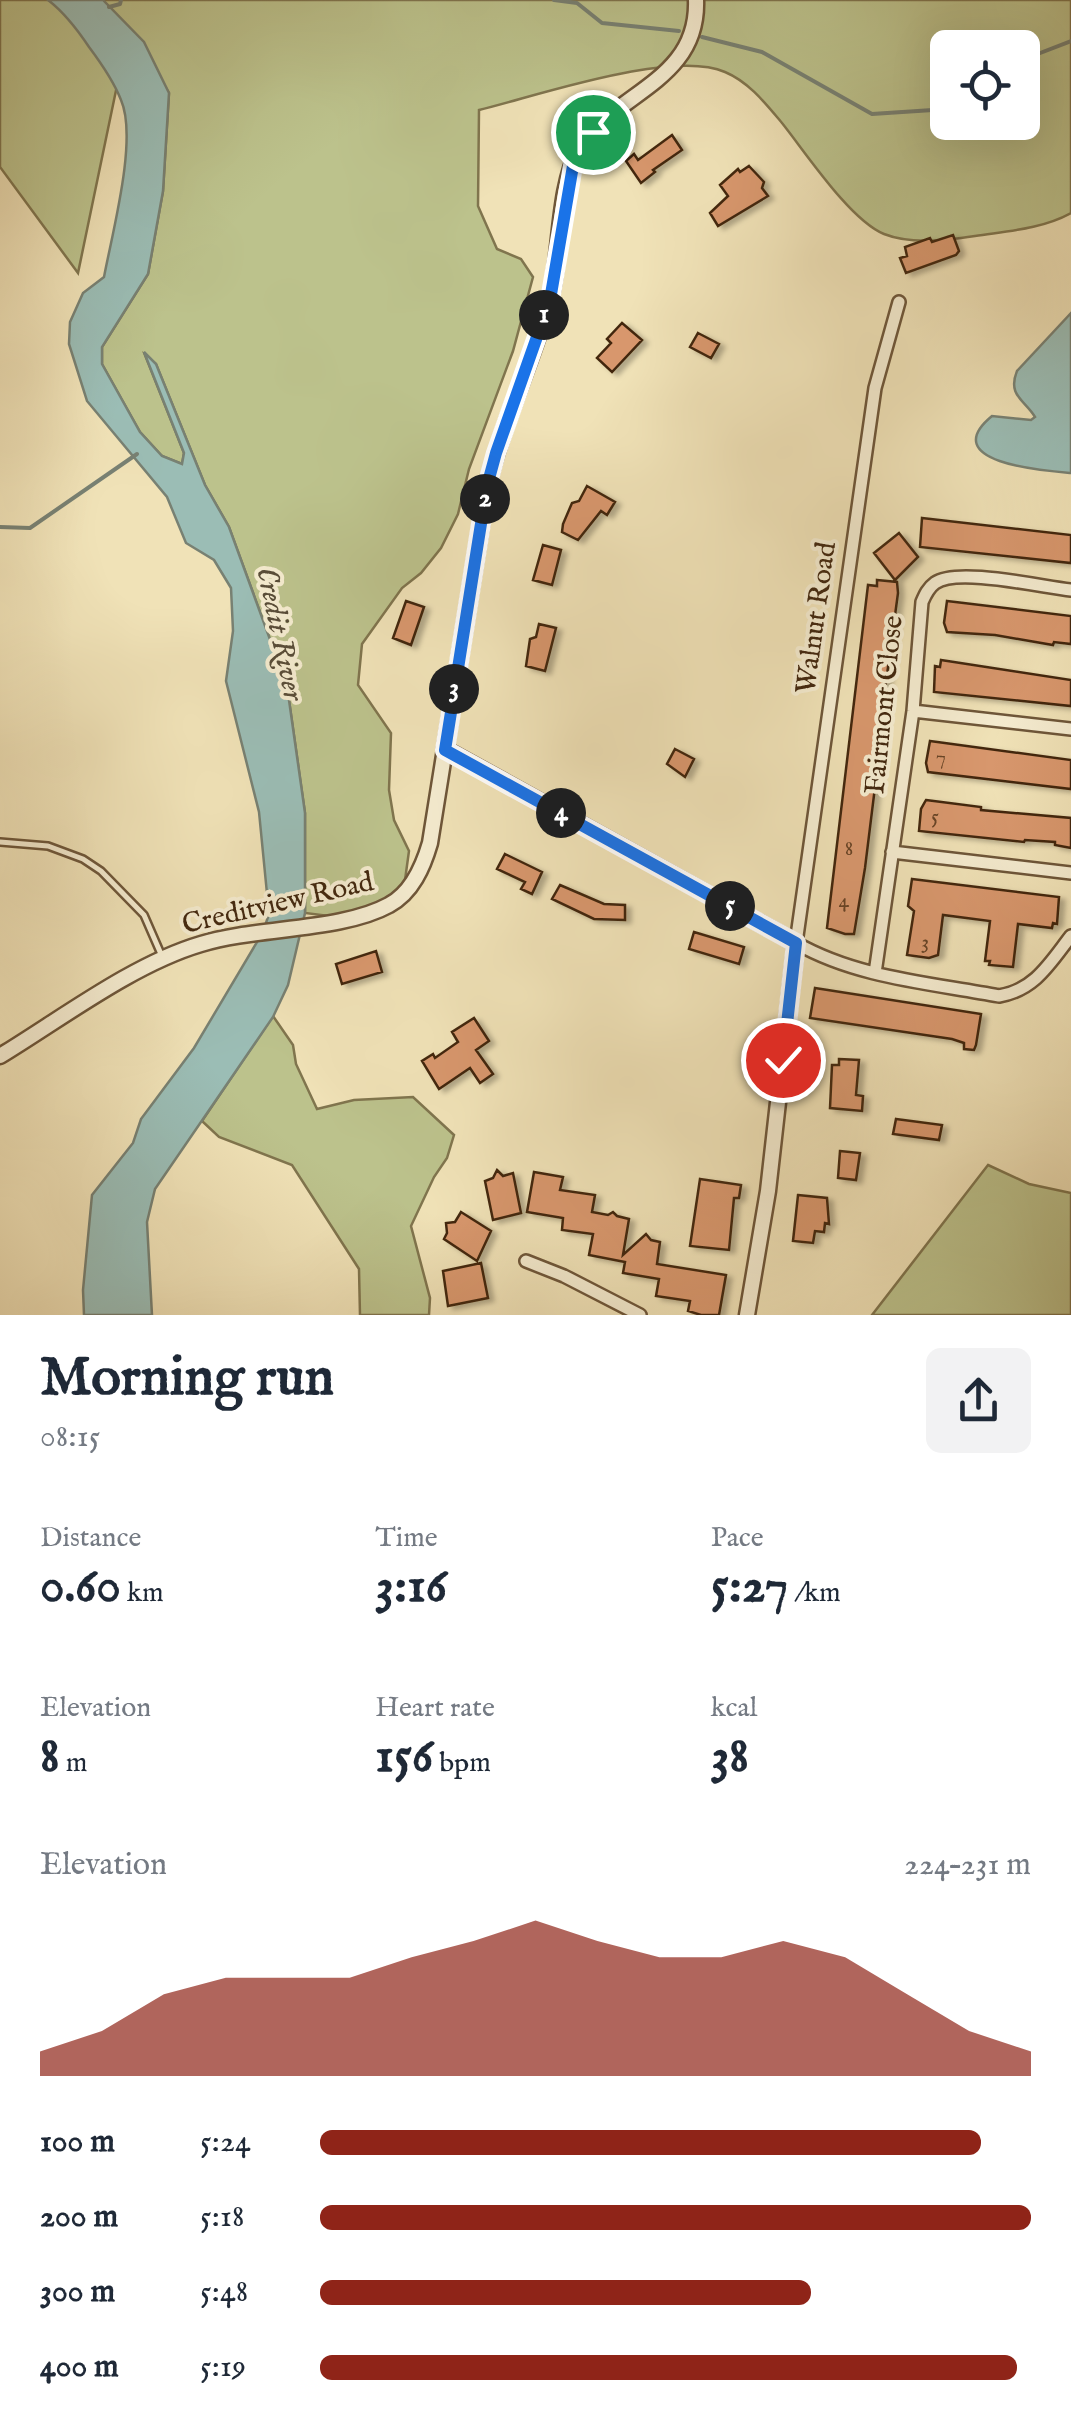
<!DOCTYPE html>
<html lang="en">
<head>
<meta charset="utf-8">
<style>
  :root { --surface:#fff; --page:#f2f2f3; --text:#1f2937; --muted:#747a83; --accent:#8f2418 }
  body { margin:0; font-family:"IM FELL English",serif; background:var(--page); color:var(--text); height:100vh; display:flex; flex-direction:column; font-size:38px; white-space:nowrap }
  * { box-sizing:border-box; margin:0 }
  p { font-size:32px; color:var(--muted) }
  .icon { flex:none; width:55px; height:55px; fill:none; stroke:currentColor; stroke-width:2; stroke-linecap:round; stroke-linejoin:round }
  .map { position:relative; height:1315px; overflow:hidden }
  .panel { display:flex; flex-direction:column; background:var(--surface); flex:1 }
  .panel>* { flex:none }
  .controls { position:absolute; left:930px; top:30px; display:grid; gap:20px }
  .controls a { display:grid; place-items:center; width:110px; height:110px; border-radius:15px; background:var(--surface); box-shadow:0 10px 40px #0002; font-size:50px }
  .pin { position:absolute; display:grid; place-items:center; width:85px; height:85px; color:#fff; margin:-42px; border:5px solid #fff; border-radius:50%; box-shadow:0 2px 10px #0007 }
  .km { position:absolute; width:50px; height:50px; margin:-25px; border-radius:50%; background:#222; color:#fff; font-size:28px; line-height:50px; text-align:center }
  .round { display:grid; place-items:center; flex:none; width:105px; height:105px; border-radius:15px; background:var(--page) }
  .overview { display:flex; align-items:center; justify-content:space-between; height:170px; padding:0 40px }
  h1 { font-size:55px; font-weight:800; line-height:75px }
  .figures { display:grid; grid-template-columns:repeat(3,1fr); gap:15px; height:170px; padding:10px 40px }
  .figures div { display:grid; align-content:center }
  .figures b { font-size:50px; font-weight:800 }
  .figures small { font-size:28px; font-weight:400 }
  .figures p { font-size:28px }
  .chart { height:280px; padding:20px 40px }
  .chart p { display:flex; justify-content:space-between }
  .chart svg { width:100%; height:180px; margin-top:10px; fill:var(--accent); opacity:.7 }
  ul { padding:0 40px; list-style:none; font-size:32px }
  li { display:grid; grid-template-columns:160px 120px 1fr; align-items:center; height:75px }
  li i { height:25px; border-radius:12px; background:var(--accent) }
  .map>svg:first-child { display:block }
  .green { fill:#bcc28c; stroke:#80754e; stroke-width:2.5; fill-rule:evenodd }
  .water { fill:#9bbdb5; stroke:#788173; stroke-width:2.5 }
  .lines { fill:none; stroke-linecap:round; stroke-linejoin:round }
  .stream { stroke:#788173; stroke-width:4 }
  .building { fill:#d8976d; stroke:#43280f; stroke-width:2.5; filter:url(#shadow) }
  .service-casing { stroke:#6e5639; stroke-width:10 }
  .minor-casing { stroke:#6e5639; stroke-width:16 }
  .tertiary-casing { stroke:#6e5639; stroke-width:19 }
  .service { stroke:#f5ecd0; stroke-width:5 }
  .minor { stroke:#f5ecd0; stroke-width:11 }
  .tertiary { stroke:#f5ecd0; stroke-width:14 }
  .route-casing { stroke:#fff; stroke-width:20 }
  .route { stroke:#1a73e8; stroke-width:12 }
  .labels { text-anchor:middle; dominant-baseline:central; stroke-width:8; stroke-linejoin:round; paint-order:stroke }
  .number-label { font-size:22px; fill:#684426 }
  .street-label { font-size:28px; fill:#43280f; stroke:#f5ecd0 }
  .water-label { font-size:30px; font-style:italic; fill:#594d38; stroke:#f5ecd0 }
</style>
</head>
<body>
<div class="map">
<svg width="1071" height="1315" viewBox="0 0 1071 1315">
  <defs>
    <filter id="shadow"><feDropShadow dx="5.5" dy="3" stdDeviation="2.5" flood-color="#0004"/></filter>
  </defs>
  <rect width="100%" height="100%" fill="#f0e2b7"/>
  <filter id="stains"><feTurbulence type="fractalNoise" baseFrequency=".002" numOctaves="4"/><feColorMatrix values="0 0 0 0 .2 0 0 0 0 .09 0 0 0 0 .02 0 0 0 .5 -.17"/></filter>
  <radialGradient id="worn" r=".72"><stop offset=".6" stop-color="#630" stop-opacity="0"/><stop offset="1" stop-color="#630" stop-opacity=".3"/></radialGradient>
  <!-- green -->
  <path class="green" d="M0,0H1071V213C1042,229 1007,231 975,236C947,240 912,245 884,234C850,220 806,153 782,123C766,104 749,82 725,72C672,49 537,96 479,110L478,206L497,249L521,259L533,277L513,351L469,469L458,514L441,548L421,573L402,588L362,644L358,685L391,733L389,790L394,820L409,851L405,880L386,911L361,920L305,913V813L287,686L229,527L205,485L156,364L145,355L184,453L182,464L162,456L140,432L102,364V347L148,274L163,191L169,93L129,28L78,273L0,167ZM948,48H1022V122H948Z
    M273,1016L293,1045L296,1064L317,1109L354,1100L413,1097L454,1135L447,1158L434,1177L411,1226L430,1298L429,1315H360L359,1269L292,1165L219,1137L202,1121Z
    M988,1165L1029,1184L1071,1193V1315H872Z"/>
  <!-- water -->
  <path class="water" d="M48,0H103L144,42L169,93L163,191L148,274L102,347V364L140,432L162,456L182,464L184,453L144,352L156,364L205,485L229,527L287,686L305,813V913L288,985L273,1017L155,1189L147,1222L152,1315H84L83,1290L92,1195L133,1143L141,1119L194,1048L263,932L269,914L259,812L226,681L233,631L231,588L214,560L186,543L167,497L87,401L69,344L70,322L83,293L104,277C112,234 138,139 121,100C114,82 101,63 89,47C77,29 65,13 48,0Z
    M1071,313V473C1046,471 935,463 992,416L1031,420L1035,417C1025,400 1007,396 1017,371Z"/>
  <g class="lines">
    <!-- stream -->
    <path class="stream" d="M554,0L577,3L602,23L679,31
      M109,7L120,4L121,0
      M702,37L762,52L872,114L948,109
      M1022,64L1035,55L1071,41
      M0,527L30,528L137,454"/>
  </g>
  <!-- building -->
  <path class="building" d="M672,135L682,150L653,170L655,172L641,183L626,161L634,154L638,160Z
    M749,166L764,182L762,188L768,196L718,226L710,213L728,196L720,185L738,169L740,172Z
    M953,235L959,251L956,255L906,273L900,258L907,256L905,247L930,238L932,242Z
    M622,323L642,340L612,372L597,358L611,343L607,339Z
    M698,333L719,344L711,358L690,347Z
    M587,486L615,502L607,515L601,511L578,540L562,532L563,524L572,503L579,501Z
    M922,518L1071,535V563L920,547Z
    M899,533L918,557L895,580L874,553Z
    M543,545L561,550L552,585L533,580Z
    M877,580L897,582L898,593L873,779H876L865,868L854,934H845L827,928L868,585L877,586Z
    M406,601L424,607L411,645L393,638Z
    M947,601L1071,616V644L1054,642L1053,645L995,635L947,632L944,623Z
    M539,624L556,628L545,671L526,666L530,639L536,637Z
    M941,660L1071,680V706L934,692L935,666L940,667Z
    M930,741L1071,760V789L928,772L926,763Z
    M675,749L694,759L685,777L667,764Z
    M926,800L981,807V810L1071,818V848L1055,845V842L1025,840L1024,842L919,831L921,809Z
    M505,854L542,872L532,894L521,889L525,882L497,869Z
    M912,879L1059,897L1057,924L1053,923L1052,928L1018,924L1013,967L989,965L990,961H985L990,921L943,915L938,955L929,958L907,955L914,911L908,906Z
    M560,885L604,904L625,905V920L594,919L552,899Z
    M694,932L744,947L739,964L689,949Z
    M376,951L382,972L342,984L336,964Z
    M815,988L981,1014L976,1045L974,1050L964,1049V1043L952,1039L810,1018Z
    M474,1018L489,1041L476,1050L493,1074L480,1083L470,1068L439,1089L422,1061L433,1054L435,1058L458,1042L452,1032Z
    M839,1059L859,1060L856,1095L863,1096L862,1111L830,1108L832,1065H839Z
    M896,1119L942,1125L939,1140L893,1134Z
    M840,1151L860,1153L856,1180L838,1178Z
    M497,1170L503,1176L513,1173L521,1213L493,1220L485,1181L493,1178Z
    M534,1172L563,1177L560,1190L595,1195L592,1212L608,1215L613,1212L617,1216L629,1219L623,1255L646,1234L651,1240L660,1242L657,1264L726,1275L719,1315H701L688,1311L690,1301L656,1296L659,1279L623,1273L625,1262L589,1255L593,1234L562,1230L563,1218L527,1212Z
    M700,1179L741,1185L739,1198H734L729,1250L690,1246Z
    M798,1195L827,1198L829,1224L825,1223L824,1232L815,1231L813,1243L793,1241Z
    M461,1212L491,1231L477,1261L444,1239L447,1233L446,1223L455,1222Z
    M481,1263L488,1298L448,1306L443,1271Z"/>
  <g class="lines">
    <defs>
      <path id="service" d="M0,842L48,846L83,859L101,871L144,915L161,954"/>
      <path id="minor" d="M899,302L875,388L796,943C857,978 931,983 999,996C1035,990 1050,963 1071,936
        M913,711L1071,729
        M892,852L1071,873
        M875,973L913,711L922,602C925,595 928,588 935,583C957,567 1042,587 1071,590
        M526,1261L564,1276L640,1315"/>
      <path id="tertiary" d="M445,749L796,943L768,1191L747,1315
        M0,1056C61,1019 133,964 201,944C256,927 342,931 389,905C412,893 423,867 430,843L487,487C503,422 532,362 550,299C561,256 558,186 579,150C611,93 699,83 696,0"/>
    </defs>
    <!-- service casing -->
    <use href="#service" class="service-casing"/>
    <!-- minor casing -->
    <use href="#minor" class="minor-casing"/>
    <!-- tertiary casing -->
    <use href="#tertiary" class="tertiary-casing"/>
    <!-- service -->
    <use href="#service" class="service"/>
    <!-- minor -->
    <use href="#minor" class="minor"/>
    <!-- tertiary -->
    <use href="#tertiary" class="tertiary"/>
  </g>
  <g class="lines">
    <defs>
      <path id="route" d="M593,132L574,160L550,300L496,453L487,486L445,750L796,943L783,1060"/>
    </defs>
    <!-- route casing -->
    <use href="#route" class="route-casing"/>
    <!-- route -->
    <use href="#route" class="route"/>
  </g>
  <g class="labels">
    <!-- number labels -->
    <g class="number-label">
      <text x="941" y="758">7</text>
      <text x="935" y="817">5</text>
      <text x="849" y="849">8</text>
      <text x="844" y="901">4</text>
      <text x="925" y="942">3</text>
    </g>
    <!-- street labels -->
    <g class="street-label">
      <text transform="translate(817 618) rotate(-82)">Walnut Road</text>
      <text transform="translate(885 705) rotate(-84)">Fairmont Close</text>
      <text transform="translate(278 904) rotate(-13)">Creditview Road</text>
    </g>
    <!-- water labels -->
    <g class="water-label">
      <text transform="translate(279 634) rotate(78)">Credit River</text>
    </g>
  </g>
  <rect width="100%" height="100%" filter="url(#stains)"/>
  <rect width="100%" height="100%" fill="url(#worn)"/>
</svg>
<div class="controls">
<a><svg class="icon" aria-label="locate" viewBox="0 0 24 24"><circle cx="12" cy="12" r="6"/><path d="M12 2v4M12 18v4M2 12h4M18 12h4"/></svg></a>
</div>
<div class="pin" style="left:593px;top:132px;background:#1e9e55"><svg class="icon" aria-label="arrive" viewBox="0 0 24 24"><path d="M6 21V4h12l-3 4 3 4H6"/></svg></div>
<div class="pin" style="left:783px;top:1060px;background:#d93025"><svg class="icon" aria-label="check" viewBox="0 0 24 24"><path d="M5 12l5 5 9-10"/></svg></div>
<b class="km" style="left:544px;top:315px">1</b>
<b class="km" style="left:485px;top:499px">2</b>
<b class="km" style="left:454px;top:689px">3</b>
<b class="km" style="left:561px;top:813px">4</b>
<b class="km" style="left:730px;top:906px">5</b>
</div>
<section class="panel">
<div class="overview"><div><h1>Morning run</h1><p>08:15</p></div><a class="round"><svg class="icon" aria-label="share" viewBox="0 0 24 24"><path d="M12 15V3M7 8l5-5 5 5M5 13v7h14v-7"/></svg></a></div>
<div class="figures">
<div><p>Distance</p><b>0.60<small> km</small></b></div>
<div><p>Time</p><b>3:16</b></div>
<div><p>Pace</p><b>5:27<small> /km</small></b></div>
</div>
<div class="figures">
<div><p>Elevation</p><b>8<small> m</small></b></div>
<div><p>Heart rate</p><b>156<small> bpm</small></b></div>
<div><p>kcal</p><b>38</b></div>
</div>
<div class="chart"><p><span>Elevation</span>224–231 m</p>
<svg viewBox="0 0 160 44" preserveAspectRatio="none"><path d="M0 44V38L10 33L20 24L30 20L40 20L50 20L60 15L70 11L80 6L90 11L100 15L110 15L120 11L130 15L140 24L150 33L160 38V44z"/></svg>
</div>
<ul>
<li><b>100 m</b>5:24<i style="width:93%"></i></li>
<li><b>200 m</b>5:18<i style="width:100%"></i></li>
<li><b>300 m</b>5:48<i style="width:69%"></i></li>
<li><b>400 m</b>5:19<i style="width:98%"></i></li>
</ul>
</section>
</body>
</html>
